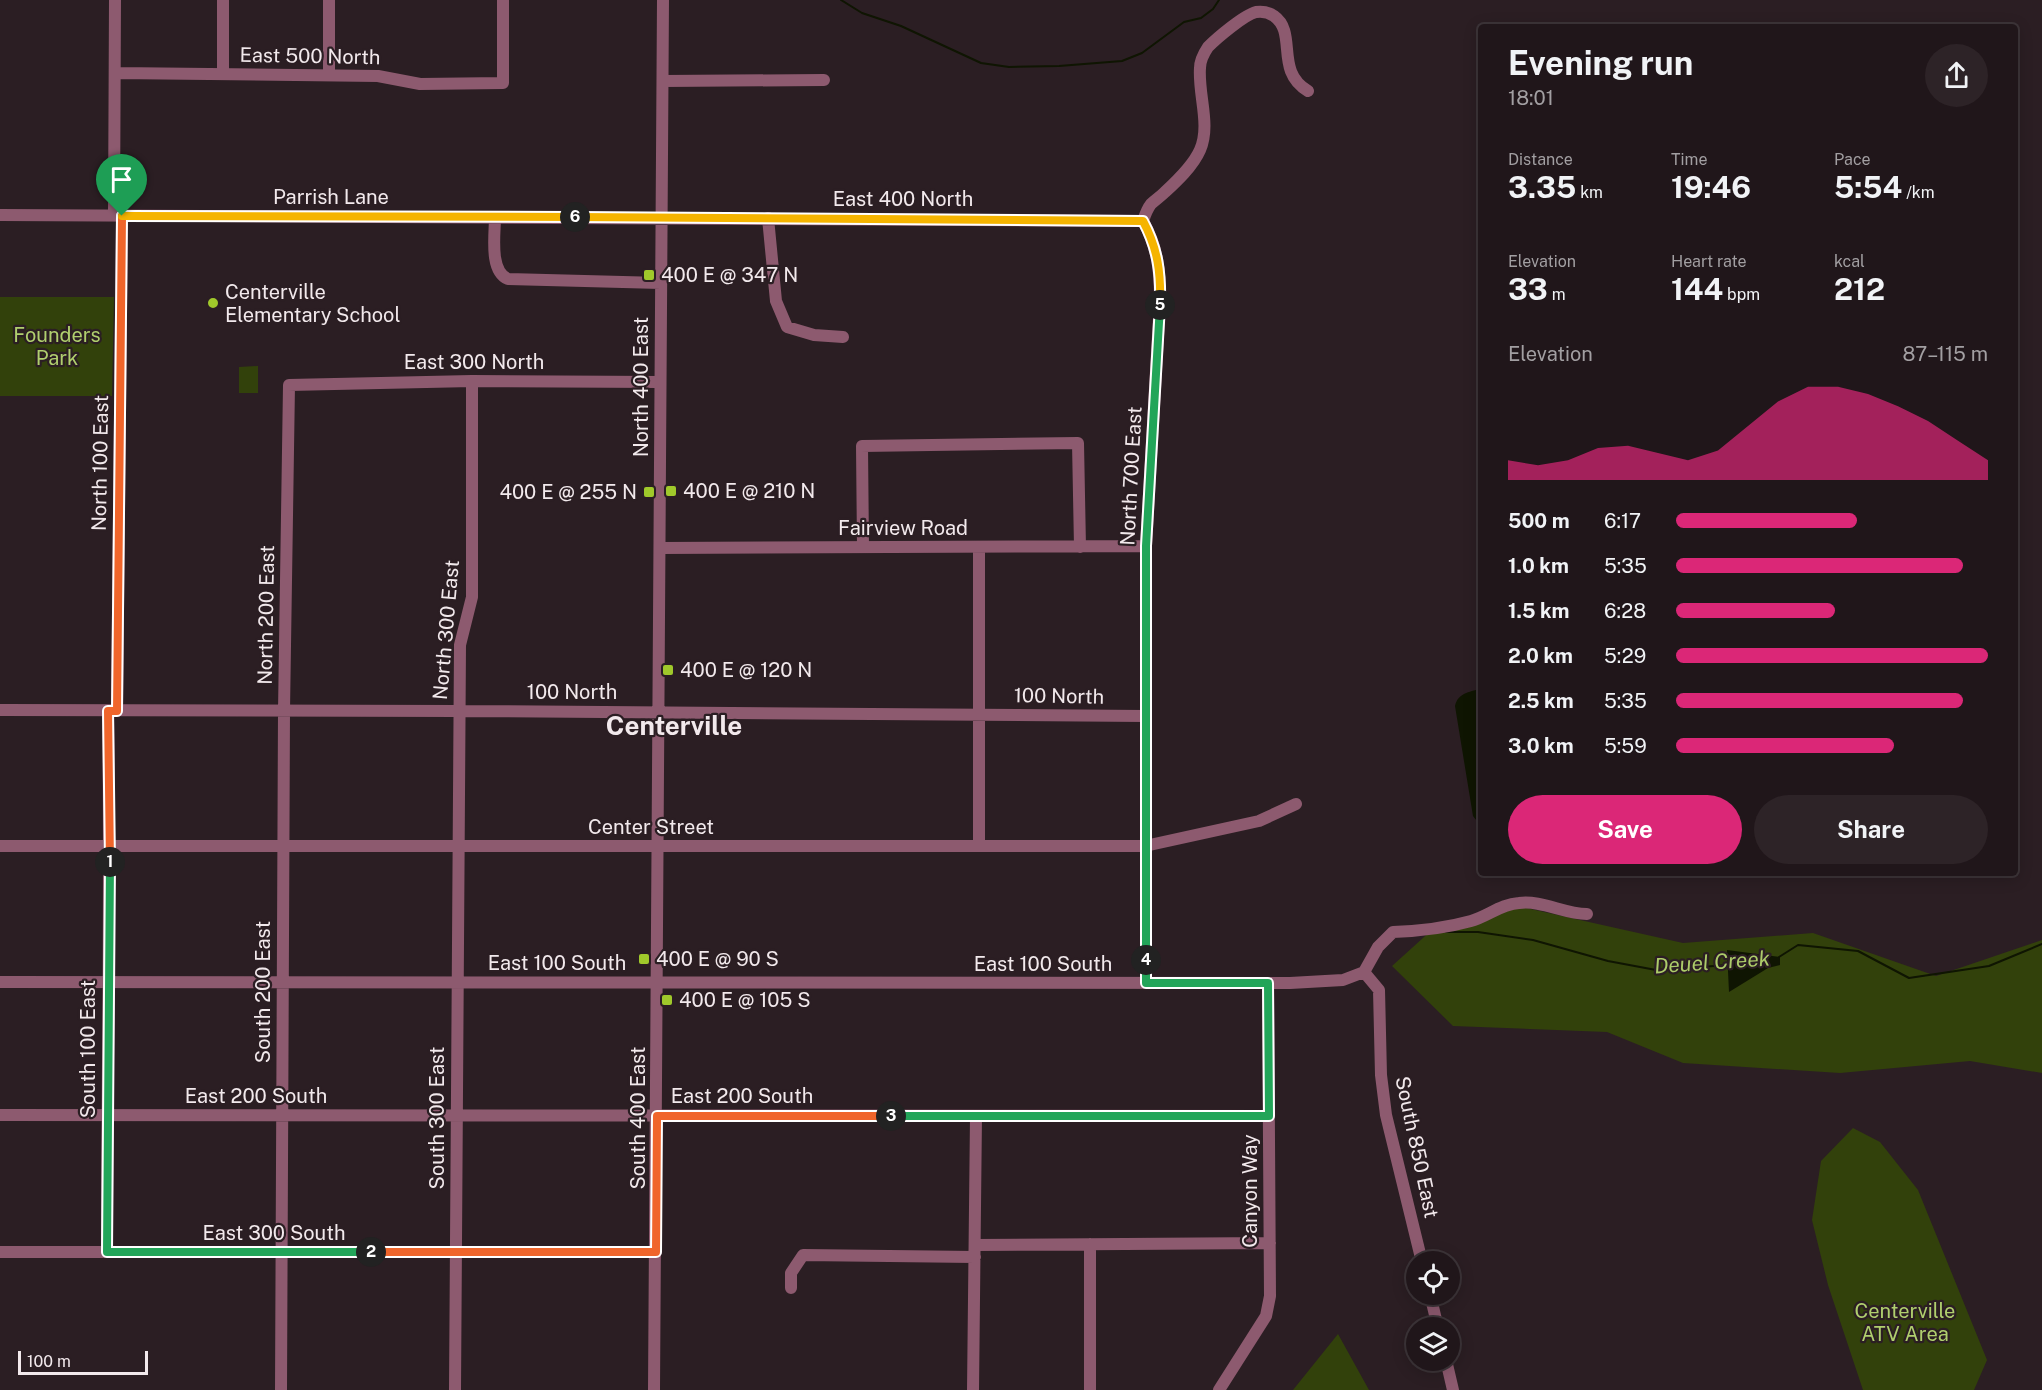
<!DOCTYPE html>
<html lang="en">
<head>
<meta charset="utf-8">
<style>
  :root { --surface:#20161a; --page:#2d2327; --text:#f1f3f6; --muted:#a29fa2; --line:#3d3539; --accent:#db2777 }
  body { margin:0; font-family:"Public Sans",sans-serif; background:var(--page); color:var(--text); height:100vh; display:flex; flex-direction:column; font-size:22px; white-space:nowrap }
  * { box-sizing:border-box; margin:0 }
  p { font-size:20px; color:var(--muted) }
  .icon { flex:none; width:33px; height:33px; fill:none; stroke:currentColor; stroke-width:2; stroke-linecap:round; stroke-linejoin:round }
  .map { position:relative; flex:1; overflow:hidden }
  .details { position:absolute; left:1478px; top:24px; width:540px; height:852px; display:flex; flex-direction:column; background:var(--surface); border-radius:6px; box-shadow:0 3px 15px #0003,0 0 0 2px var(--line) }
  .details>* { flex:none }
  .buttons { position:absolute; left:1406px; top:1251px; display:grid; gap:12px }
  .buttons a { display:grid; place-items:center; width:54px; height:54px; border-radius:50%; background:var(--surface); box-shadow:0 3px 15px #0003,0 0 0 2px var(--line); font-size:30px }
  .scale { position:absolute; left:18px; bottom:15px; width:130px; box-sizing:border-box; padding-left:6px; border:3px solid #f2e9ec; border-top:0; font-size:16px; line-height:21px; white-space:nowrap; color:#f2e9ec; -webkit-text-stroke:4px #2b1e23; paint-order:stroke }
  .pin { position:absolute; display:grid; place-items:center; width:51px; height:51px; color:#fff; margin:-62px -26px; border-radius:50% 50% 50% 0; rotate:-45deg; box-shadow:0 0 6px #0007 }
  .pin .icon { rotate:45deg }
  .km { position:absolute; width:30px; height:30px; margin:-15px; border-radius:50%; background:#222; color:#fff; font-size:16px; line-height:30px; text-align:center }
  .round { display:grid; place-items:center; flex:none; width:63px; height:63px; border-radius:32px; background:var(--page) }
  .summary { display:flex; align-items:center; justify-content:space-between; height:102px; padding:0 30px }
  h1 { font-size:33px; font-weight:700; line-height:45px }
  .figures { display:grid; grid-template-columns:repeat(3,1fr); gap:9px; height:102px; padding:6px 30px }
  .figures div { display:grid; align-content:center }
  .figures b { font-size:30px; font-weight:700 }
  .figures small { font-size:16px; font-weight:400 }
  .figures p { font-size:16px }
  .chart { height:168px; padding:12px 30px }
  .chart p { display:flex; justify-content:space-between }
  .chart svg { width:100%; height:108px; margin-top:6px; fill:var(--accent); opacity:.7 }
  .button { display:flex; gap:12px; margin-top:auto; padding:12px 30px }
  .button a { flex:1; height:69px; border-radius:36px; background:var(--accent); color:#fff; font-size:24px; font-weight:700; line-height:69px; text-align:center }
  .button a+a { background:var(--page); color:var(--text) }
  ul { padding:0 30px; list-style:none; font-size:20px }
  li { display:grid; grid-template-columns:96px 72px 1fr; align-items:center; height:45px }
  li i { height:15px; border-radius:8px; background:var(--accent) }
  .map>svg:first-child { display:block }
  .green { fill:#32410b }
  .water { fill:#0f1502 }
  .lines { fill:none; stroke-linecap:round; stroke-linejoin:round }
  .stream { stroke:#0f1502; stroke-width:2 }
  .minor { stroke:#8d5a6f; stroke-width:12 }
  .split-1-casing { stroke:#fff; stroke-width:12 }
  .split-2-casing { stroke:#fff; stroke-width:12 }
  .split-3-casing { stroke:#fff; stroke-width:12 }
  .split-4-casing { stroke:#fff; stroke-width:12 }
  .split-5-casing { stroke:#fff; stroke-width:12 }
  .split-6-casing { stroke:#fff; stroke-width:12 }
  .split-7-casing { stroke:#fff; stroke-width:12 }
  .split-1 { stroke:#f0652b; stroke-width:8 }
  .split-2 { stroke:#22a559; stroke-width:8 }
  .split-3 { stroke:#f0652b; stroke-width:8 }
  .split-4 { stroke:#22a559; stroke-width:8 }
  .split-5 { stroke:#22a559; stroke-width:8 }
  .split-6 { stroke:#f5b400; stroke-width:8 }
  .split-7 { stroke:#f5b400; stroke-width:8 }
  .poi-dot { fill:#a0c92b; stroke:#2b1e23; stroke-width:2 }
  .labels { text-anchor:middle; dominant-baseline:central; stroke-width:4.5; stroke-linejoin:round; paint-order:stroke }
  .street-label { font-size:20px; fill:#f2e9ec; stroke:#2b1e23 }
  .poi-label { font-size:20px; fill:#f2e9ec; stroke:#2b1e23; text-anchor:start }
  .park-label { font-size:20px; fill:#b0cf6e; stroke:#2b1e23 }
  .water-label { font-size:21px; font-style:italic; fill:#adcc6a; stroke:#2b1e23 }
  .district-label { font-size:26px; font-weight:bold; fill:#f2e9ec; stroke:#2b1e23 }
</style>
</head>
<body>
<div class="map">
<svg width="2042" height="1390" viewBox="0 0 2042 1390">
  <rect width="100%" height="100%" fill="#2b1e23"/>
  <!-- green -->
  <path class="green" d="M0,297H114L112,396H0Z
    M258,366V393H239V367Z
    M1513,905L1683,943L1813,933L1936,976L2042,940V1073L1970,1061L1840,1073L1683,1063L1607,1032L1453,1026L1392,966L1434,928Z
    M1853,1128L1880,1142L1918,1190L1987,1360L1974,1390H1863L1828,1285L1812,1220L1821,1161Z
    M1338,1334L1369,1390H1293Z"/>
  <!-- water -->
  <path class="water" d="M1480,689V825L1473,816L1455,706C1458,693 1469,692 1480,689Z
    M1727,950L1780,957V965L1768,968L1729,992Z"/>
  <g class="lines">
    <!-- stream -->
    <path class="stream" d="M841,0L862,13L901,26L981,63L1009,67L1059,66L1122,61L1142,53L1184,22L1201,18L1213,9L1219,0
      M1446,932H1478L1533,940L1608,961L1656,970L1729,965
      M1779,957L1798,945L1858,951L1909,978L1989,966L2042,944"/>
    <!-- minor -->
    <path class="minor" d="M329,0V75
      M116,73L378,76L420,84L503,83V0
      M223,74V0
      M663,81L824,80
      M0,215L1143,221
      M114,216L115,0
      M495,217C495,234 489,271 508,279L661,283
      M768,218L776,301L787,327L814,335L843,337
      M1143,221C1158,248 1160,271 1160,301L1146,546V983
      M1143,221C1145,215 1147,209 1151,204C1155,200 1160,197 1165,192C1177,181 1193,166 1200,150C1211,125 1198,95 1200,68C1200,61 1204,53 1208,47C1217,38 1244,15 1256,12C1262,11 1268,12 1274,16C1298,33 1274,71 1308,91
      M863,547L862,446L1078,443L1080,547
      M660,548L1146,546
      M0,710L459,711L1145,716
      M117,711L122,216
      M0,846H1145L1259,821L1296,804
      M979,846V547
      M1364,972L1379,990L1381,1075L1386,1115L1422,1262
      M1364,972L1378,947L1393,932C1420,931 1446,928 1471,921C1488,916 1501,904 1519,903C1542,900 1564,914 1587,914
      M0,982L1290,983L1343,980L1364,972
      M0,1115L1269,1116
      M975,1245L1270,1243
      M0,1252H656
      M107,1252C107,1072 111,891 108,711
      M791,1288V1273L803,1255L975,1257
      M1430,1294L1438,1328
      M1446,1360L1453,1390
      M281,1390L284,711L289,385L472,381L660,382
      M455,1390L460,645L472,597V381
      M654,1390L663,0
      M973,1390L976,1116
      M1090,1390V1244
      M1219,1390L1266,1316L1270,1296L1268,983"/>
  </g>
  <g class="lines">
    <defs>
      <path id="split-1" d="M110,862L108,711H117L122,216"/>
      <path id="split-2" d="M110,862L107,1252H371"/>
      <path id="split-3" d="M371,1252H656L657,1116H891"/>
      <path id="split-4" d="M891,1116H1269L1268,983H1146V960"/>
      <path id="split-5" d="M1146,960V546L1160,305"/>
      <path id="split-6" d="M575,217L1143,221C1158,249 1161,273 1160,305"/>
      <path id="split-7" d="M122,216L575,217"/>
    </defs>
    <!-- split-1 casing -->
    <use href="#split-1" class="split-1-casing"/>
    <!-- split-2 casing -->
    <use href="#split-2" class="split-2-casing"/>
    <!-- split-3 casing -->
    <use href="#split-3" class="split-3-casing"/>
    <!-- split-4 casing -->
    <use href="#split-4" class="split-4-casing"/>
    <!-- split-5 casing -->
    <use href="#split-5" class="split-5-casing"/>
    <!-- split-6 casing -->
    <use href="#split-6" class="split-6-casing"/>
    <!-- split-7 casing -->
    <use href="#split-7" class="split-7-casing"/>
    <!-- split-1 -->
    <use href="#split-1" class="split-1"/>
    <!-- split-2 -->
    <use href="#split-2" class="split-2"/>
    <!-- split-3 -->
    <use href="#split-3" class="split-3"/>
    <!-- split-4 -->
    <use href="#split-4" class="split-4"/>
    <!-- split-5 -->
    <use href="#split-5" class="split-5"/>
    <!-- split-6 -->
    <use href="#split-6" class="split-6"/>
    <!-- split-7 -->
    <use href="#split-7" class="split-7"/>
  </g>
  <!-- markers -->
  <g class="poi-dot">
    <rect x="643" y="269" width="12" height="12" rx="3"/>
    <circle cx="213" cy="303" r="6"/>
    <rect x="665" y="485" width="12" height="12" rx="3"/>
    <rect x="643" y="486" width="12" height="12" rx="3"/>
    <rect x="662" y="664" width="12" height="12" rx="3"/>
    <rect x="638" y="953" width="12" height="12" rx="3"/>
    <rect x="661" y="994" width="12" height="12" rx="3"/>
  </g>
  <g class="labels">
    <!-- street labels -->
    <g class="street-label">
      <text transform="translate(310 56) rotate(1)">East 500 North</text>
      <text x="331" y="197">Parrish Lane</text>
      <text x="903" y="199">East 400 North</text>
      <text x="474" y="362">East 300 North</text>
      <text transform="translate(641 387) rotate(-90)">North 400 East</text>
      <text transform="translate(100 463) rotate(-89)">North 100 East</text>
      <text transform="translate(1131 476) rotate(-87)">North 700 East</text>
      <text x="903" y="528">Fairview Road</text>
      <text transform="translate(266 615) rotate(-89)">North 200 East</text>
      <text transform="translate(446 630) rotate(-85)">North 300 East</text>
      <text x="572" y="692">100 North</text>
      <text transform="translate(1059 696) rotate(1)">100 North</text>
      <text x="651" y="827">Center Street</text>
      <text x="557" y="963">East 100 South</text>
      <text x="1043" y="964">East 100 South</text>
      <text transform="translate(263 992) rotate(-90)">South 200 East</text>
      <text transform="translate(88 1049) rotate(-90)">South 100 East</text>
      <text x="256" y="1096">East 200 South</text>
      <text x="742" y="1096">East 200 South</text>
      <text transform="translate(437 1118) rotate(-90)">South 300 East</text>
      <text transform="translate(638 1118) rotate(-90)">South 400 East</text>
      <text transform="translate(1417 1147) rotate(78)">South 850 East</text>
      <text transform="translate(1250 1191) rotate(-90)">Canyon Way</text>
      <text x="274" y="1233">East 300 South</text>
    </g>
    <!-- poi labels -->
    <g class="poi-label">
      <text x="661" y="275">400 E @ 347 N</text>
      <text x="225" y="292">Centerville<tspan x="225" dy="23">Elementary School</tspan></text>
      <text x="683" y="491">400 E @ 210 N</text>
      <text x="637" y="492" text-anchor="end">400 E @ 255 N</text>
      <text x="680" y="670">400 E @ 120 N</text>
      <text x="656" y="959">400 E @ 90 S</text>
      <text x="679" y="1000">400 E @ 105 S</text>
    </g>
    <!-- park labels -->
    <g class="park-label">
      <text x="57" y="335">Founders<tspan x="57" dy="23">Park</tspan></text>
      <text x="1905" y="1311">Centerville<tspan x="1905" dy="23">ATV Area</tspan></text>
    </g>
    <!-- water labels -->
    <g class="water-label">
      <text transform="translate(1712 962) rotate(-4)">Deuel Creek</text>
    </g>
    <!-- district labels -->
    <g class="district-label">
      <text x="674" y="725">Centerville</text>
    </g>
  </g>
</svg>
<div class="buttons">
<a><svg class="icon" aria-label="locate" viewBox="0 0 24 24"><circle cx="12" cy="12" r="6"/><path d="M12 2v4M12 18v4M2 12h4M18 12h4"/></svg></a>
<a><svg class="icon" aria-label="layers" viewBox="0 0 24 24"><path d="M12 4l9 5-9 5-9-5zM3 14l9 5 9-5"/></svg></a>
</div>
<div class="scale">100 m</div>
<div class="pin" style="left:122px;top:216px;background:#1e9e55"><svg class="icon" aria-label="arrive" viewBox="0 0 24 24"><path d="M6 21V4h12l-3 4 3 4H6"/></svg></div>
<b class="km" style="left:110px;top:862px">1</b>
<b class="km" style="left:371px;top:1252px">2</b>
<b class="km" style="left:891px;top:1116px">3</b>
<b class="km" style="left:1146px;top:960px">4</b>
<b class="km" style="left:1160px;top:305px">5</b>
<b class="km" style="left:575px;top:217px">6</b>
<section class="details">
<div class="summary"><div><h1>Evening run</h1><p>18:01</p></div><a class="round"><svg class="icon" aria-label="share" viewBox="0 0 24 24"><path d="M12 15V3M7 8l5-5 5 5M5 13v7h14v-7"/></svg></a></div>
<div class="figures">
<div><p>Distance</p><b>3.35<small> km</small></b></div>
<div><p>Time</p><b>19:46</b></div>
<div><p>Pace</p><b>5:54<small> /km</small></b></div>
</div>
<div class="figures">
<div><p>Elevation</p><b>33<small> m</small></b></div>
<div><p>Heart rate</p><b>144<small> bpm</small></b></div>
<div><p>kcal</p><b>212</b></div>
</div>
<div class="chart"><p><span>Elevation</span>87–115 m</p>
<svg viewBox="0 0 160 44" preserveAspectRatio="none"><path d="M0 44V36L10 38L20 36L30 31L40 30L50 33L60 36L70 32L80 22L90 12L100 6L110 6L120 9L130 14L140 20L150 28L160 36V44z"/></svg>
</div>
<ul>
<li><b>500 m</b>6:17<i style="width:58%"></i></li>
<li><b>1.0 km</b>5:35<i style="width:92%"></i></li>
<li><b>1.5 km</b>6:28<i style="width:51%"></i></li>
<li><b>2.0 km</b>5:29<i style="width:100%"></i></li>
<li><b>2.5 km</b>5:35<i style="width:92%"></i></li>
<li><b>3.0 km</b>5:59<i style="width:70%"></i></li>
</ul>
<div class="button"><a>Save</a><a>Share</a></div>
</section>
</div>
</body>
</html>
